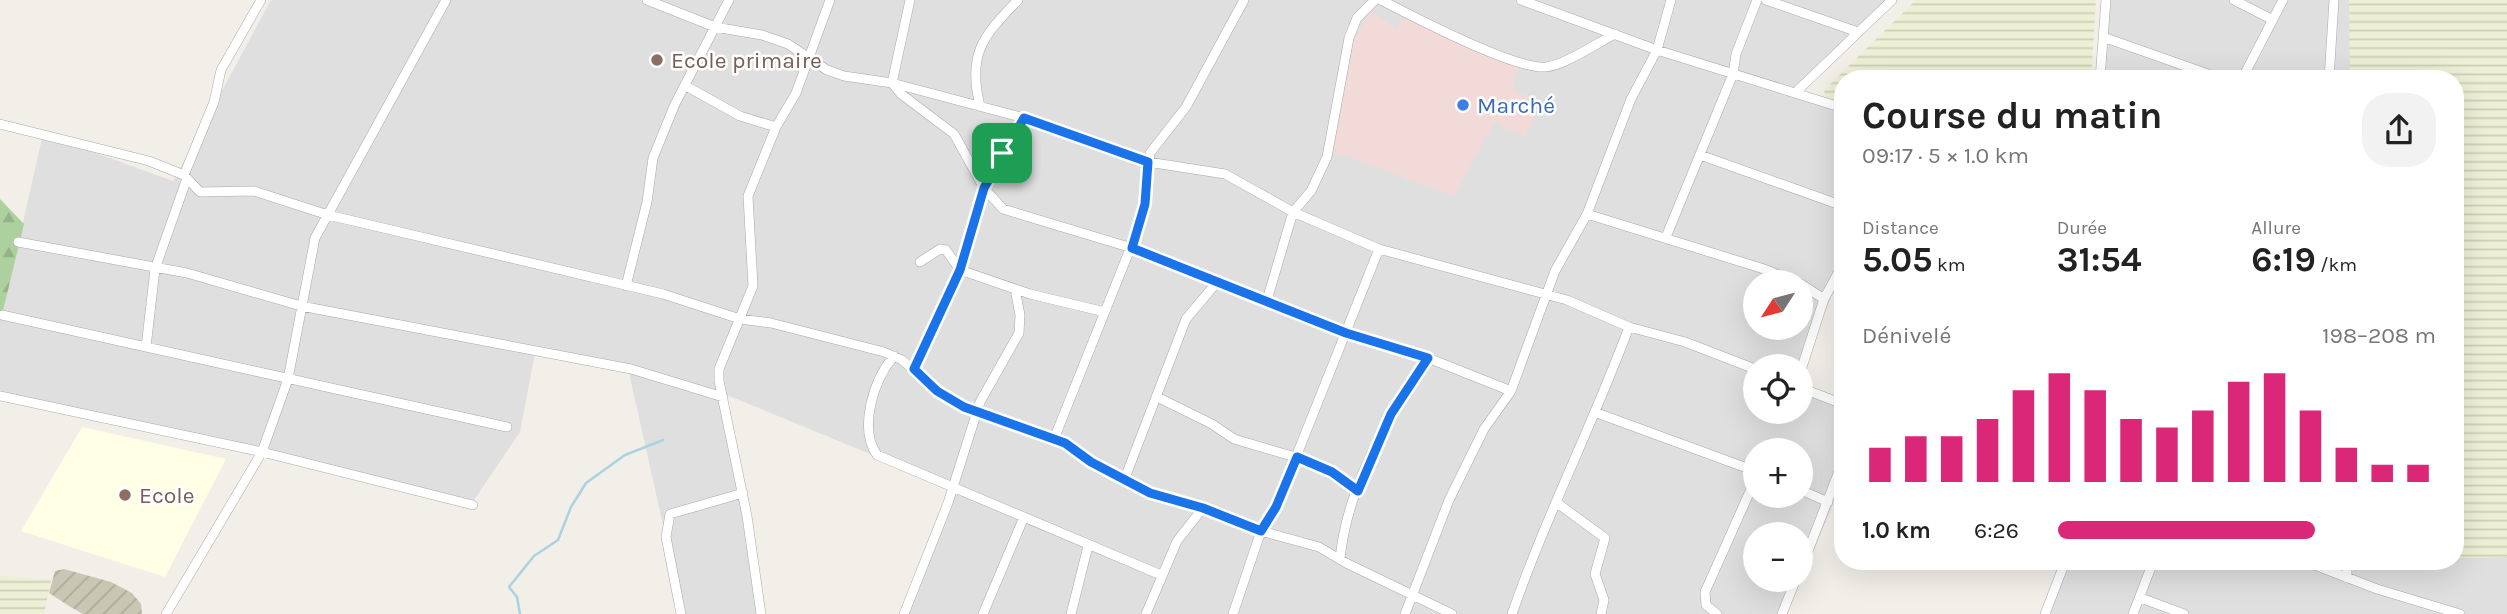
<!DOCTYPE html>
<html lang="fr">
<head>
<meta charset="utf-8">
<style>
  :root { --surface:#fff; --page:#f2f2f2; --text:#222; --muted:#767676; --accent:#db2777 }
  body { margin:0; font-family:Karla,sans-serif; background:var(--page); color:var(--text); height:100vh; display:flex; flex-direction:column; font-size:26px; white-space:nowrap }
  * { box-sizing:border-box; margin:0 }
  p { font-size:23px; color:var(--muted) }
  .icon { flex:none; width:38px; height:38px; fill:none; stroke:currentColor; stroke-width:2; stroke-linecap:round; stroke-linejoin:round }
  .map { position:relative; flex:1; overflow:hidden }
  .drawer { position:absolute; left:1834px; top:70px; width:630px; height:500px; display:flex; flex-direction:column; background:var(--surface); border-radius:28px; box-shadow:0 7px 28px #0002 }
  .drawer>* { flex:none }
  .needle { width:46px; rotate:234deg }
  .controls { position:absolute; left:1743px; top:270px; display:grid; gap:14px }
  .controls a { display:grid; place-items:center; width:70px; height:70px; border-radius:50%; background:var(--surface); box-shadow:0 7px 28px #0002; font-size:35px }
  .pin { position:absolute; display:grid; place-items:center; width:60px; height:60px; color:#fff; margin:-30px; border-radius:14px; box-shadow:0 4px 10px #0006 }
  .round { display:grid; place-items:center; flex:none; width:74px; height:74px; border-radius:28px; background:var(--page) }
  .head { display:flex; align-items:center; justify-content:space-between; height:119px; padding:0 28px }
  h1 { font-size:38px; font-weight:700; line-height:52px }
  .stats { display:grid; grid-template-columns:repeat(3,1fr); gap:10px; height:119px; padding:7px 28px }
  .stats div { display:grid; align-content:center }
  .stats b { font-size:35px; font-weight:700 }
  .stats small { font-size:19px; font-weight:400 }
  .stats p { font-size:19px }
  .chart { height:196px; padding:14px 28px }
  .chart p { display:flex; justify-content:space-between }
  .chart svg { width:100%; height:126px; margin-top:7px; stroke:var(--accent); stroke-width:6 }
  ul { padding:0 28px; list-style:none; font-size:23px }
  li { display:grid; grid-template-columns:112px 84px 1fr; align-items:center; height:52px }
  li i { height:18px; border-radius:9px; background:var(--accent) }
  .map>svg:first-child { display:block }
  .residential { fill:#e0dfdf; fill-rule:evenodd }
  .commercial { fill:#f2dad9 }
  .education { fill:#ffffe5 }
  .construction { fill:url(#construction-furrows) }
  .farmland { fill:url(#farmland-rules) }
  .forest { fill:url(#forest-firs) }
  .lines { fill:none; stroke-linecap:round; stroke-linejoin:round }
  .stream { stroke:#aad3df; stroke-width:2.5 }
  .minor-casing { stroke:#a9a9a9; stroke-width:10 }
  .minor { stroke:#fff; stroke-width:9 }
  .route-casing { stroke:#fff; stroke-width:14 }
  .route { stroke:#1a73e8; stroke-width:9 }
  .education-dot { fill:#8d6e63; stroke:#fff; stroke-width:2.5 }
  .shop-dot { fill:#3f7fe0; stroke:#fff; stroke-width:2.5 }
  .labels { text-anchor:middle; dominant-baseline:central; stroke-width:5; stroke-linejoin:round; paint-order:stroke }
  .education-label { font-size:23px; fill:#785e54; stroke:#fff; text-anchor:start }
  .shop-label { font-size:23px; fill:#366cbe; stroke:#fff; text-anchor:start }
</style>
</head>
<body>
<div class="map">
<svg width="2507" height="614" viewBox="0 0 2507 614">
  <defs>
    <pattern id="construction-furrows" width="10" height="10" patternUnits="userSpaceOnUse" patternTransform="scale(1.75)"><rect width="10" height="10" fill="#c7c7b4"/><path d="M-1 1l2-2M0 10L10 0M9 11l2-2" fill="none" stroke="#abab9a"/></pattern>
    <pattern id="farmland-rules" width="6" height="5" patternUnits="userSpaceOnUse" patternTransform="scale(1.75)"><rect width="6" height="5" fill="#eef0d5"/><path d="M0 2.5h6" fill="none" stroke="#ccceb7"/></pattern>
    <pattern id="forest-firs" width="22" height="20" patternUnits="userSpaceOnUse" patternTransform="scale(1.75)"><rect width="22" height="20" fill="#add19e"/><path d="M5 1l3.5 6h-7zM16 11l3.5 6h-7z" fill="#95b388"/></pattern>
  </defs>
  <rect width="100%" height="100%" fill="#f2efe9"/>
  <!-- residential -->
  <path class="residential" d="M271,0H1892L1795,93L1843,111V267L1801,371V366H1755V411H1801V391L1843,405V481L1787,614H904L953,488L722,393L761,614H683L629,373L535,353L520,432L474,500L0,394V323L43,134L173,181ZM1755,282H1801V327H1755ZM1755,450H1801V495H1755ZM1755,534H1801V579H1755Z
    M2105,0H2507V614H2040L2060,562H2455V79H2100Z"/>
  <!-- commercial -->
  <path class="commercial" d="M1371,12L1396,28L1403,18L1518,67L1512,89L1541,103L1525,137L1494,122L1454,196L1330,150L1340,123L1345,77L1355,38Z"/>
  <!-- education -->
  <path class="education" d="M82,427L226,459L165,577L21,531Z"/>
  <!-- construction -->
  <path class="construction" d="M64,569L111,582L132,593L141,604L142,614H83L69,606L49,593L55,571Z"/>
  <!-- farmland -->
  <path class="farmland" d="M1916,0H2096L2091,79H1843V103L1826,98L1824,90Z
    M2349,0H2507V557L2455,558V79H2350Z
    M0,575L51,580L44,614H0Z"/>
  <!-- forest -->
  <path class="forest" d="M0,199L24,224L0,323Z"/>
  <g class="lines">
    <!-- stream -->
    <path class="stream" d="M520,614L517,597L509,587L534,556L558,540L571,507L586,483L625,455L663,440"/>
    <defs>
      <path id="minor" d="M647,0L715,27L762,35L788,44L827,70L844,76L892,83L1024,118L1148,162L1225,174L1293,212L1379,249L1567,300L1629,327L1685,342L1755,369
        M910,0L892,83L901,94L954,134L984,188L1003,209L1132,248L1346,333L1428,358L1511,391
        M1381,0C1412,16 1515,70 1546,67C1565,65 1597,43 1615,34
        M1521,0L1657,50L1843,108
        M1766,0L1858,32
        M2234,0L2271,19
        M2103,37L2222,79
        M2100,79L2106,0
        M2242,79L2283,0
        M2329,79L2334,0
        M686,86L740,116L776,127
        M1795,93L1892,0
        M980,106C967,54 983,36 1018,0
        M0,124L149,161L184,175L200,192L254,191L328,215L663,294L740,319L771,323L884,352L902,360L950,400L1016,427L1065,443L1091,462L1151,493L1203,508L1261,531L1319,547L1346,563L1452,614
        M1700,155L1843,206
        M184,175L214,102L221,70L261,0
        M1587,214L1764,269L1796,282
        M1666,237L1733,74L1736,54L1757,0
        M18,242L187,273L301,306L631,369L723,397
        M920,262L940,249L946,250L960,270L1030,294L1105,312
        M1801,284L1824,299
        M626,286L647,202L653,158L675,104L729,0
        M1267,300L1293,212L1311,191L1327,157L1349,38L1357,18L1375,0
        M2,315L507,427
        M146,347L155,269L186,181
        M894,356C874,379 858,428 877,455L1161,575
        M914,369L960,270L984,188L1024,118
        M1801,370L1824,299L1843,264
        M1801,388L1843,404
        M0,396L262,452L473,505
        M1157,397L1212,424L1234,439L1312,462L1358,491
        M1597,413L1755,471
        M1054,439L1140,224L1145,204L1150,153L1186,107L1244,0
        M1125,478L1186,319L1218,281
        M1801,490L1828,502
        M1557,503L1605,538L1595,574L1604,600L1601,614
        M1340,559C1347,487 1388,417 1428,358
        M2307,562L2377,589L2460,614
        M2347,562V578
        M1801,569L1843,461
        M2141,598L2184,614
        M166,614L262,452L288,379L315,238L446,0
        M681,614L666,537L670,514L743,493
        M761,614L747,516L719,381V369L753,286L748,196L776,127L796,93L830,0
        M904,614L948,503L980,402L1019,333L1020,315L1015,289
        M983,614L1024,517
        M1071,614L1088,546
        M1146,614L1177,541L1203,508
        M1233,614L1261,531L1276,507L1379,249
        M1405,614L1449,500L1484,429L1511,391L1555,271L1587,214L1631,99L1657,50L1671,0
        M1512,614C1546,516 1593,424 1629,327
        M1717,614L1706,605L1705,592L1755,480
        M1782,614L1796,579
        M2045,614L2065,562
        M2133,614L2153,562"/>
    </defs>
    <!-- minor casing -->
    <use href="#minor" class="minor-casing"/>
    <!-- minor -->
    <use href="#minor" class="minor"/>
  </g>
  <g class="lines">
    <defs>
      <path id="route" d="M1024,118L1148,162L1145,204L1132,248L1346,333L1428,358L1391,414L1358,491L1332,472L1297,457L1276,507L1261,531L1203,508L1150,493L1091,462L1065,443L964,407L937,391L914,369L960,270L984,188Z"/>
    </defs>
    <!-- route casing -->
    <use href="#route" class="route-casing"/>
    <!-- route -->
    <use href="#route" class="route"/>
  </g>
  <!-- markers -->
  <g class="education-dot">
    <circle cx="657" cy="60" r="7"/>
    <circle cx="125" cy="495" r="7"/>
  </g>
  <circle class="shop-dot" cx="1463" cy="105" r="7"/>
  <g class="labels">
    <!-- education labels -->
    <g class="education-label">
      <text x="671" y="60">Ecole primaire</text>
      <text x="139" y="495">Ecole</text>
    </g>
    <!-- shop labels -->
    <g class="shop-label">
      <text x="1477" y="105">Marché</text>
    </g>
  </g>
</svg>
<div class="controls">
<a><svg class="needle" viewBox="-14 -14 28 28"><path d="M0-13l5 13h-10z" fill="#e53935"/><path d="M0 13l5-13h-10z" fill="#767676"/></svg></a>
<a><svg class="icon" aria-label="locate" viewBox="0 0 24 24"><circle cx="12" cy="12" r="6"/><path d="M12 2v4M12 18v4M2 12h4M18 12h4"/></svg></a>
<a>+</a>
<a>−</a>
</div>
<div class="pin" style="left:1002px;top:153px;background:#1e9e55"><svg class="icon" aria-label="arrive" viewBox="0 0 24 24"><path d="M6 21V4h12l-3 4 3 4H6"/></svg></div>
<section class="drawer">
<div class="head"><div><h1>Course du matin</h1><p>09:17 · 5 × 1.0 km</p></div><a class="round"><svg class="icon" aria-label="share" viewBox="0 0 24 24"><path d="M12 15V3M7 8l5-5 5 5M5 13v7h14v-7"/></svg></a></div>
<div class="stats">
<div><p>Distance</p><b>5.05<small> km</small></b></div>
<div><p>Durée</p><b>31:54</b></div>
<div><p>Allure</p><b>6:19<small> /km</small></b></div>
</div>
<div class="chart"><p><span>Dénivelé</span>198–208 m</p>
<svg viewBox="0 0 160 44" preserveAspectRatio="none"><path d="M5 44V32M15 44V28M25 44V28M35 44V22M45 44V12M55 44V6M65 44V12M75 44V22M85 44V25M95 44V19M105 44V9M115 44V6M125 44V19M135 44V32M145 44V38M155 44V38"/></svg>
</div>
<ul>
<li><b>1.0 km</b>6:26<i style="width:68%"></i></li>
</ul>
</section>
</div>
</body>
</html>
